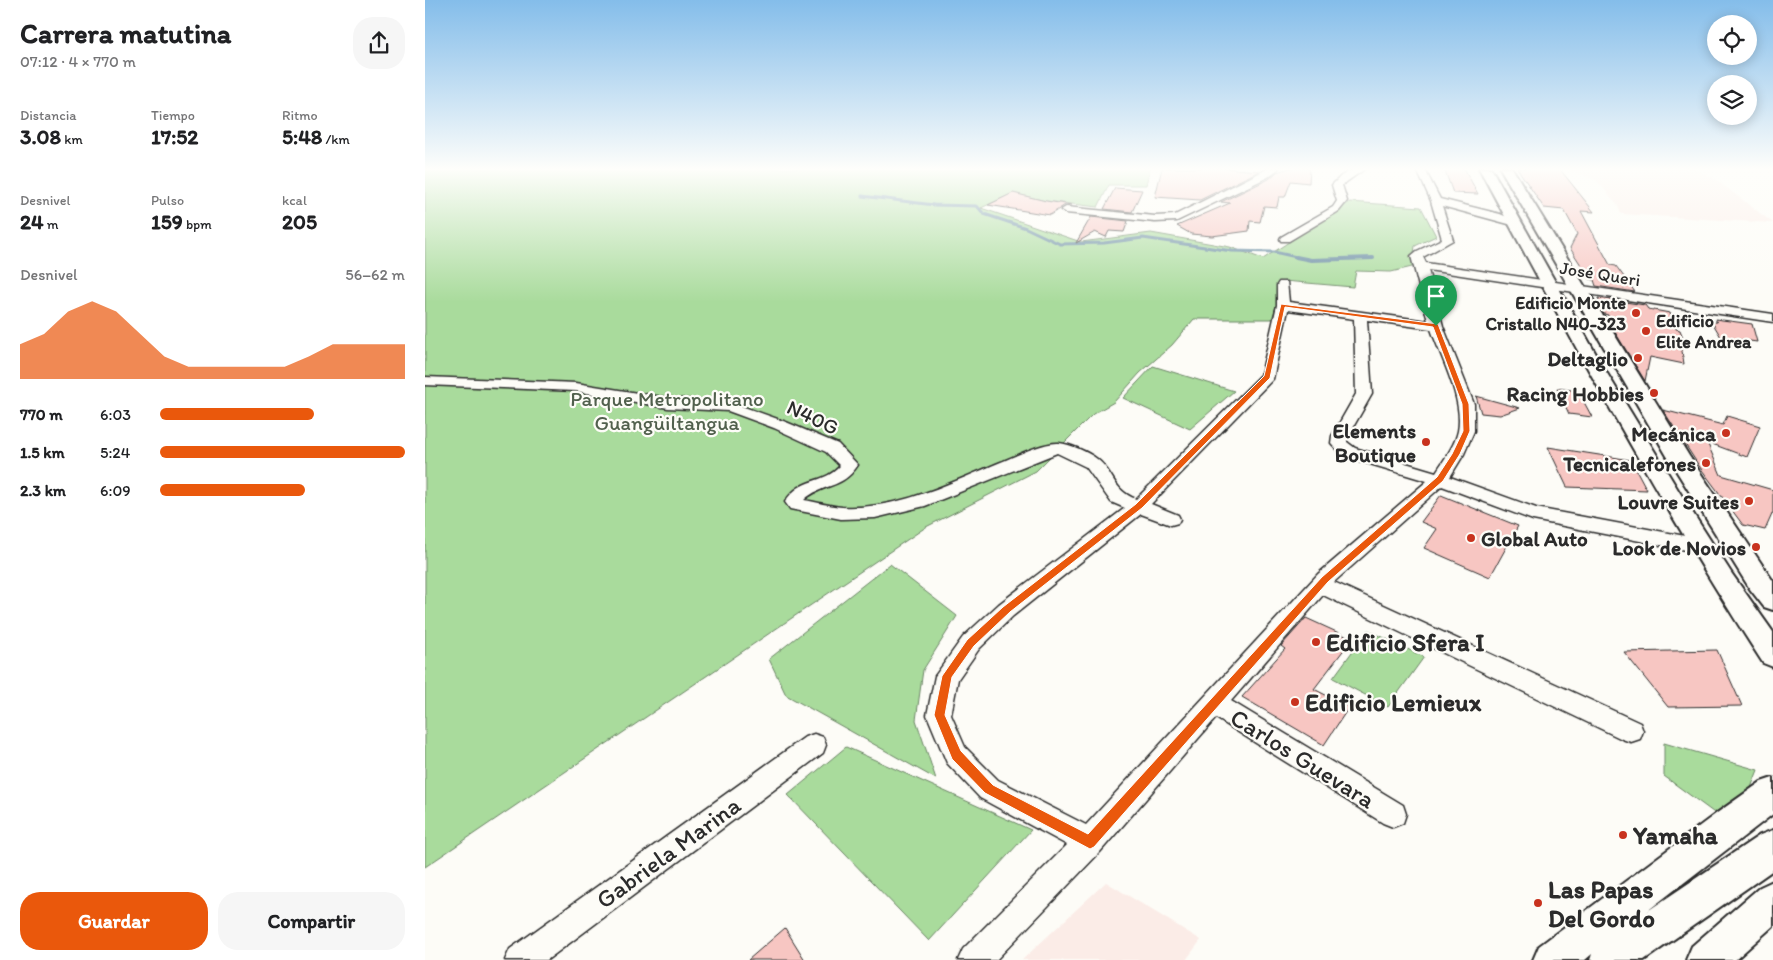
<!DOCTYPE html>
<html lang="es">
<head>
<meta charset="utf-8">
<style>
  :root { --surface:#fff; --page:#f6f6f6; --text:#202124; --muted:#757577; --accent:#ea580c }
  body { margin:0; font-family:Itim,sans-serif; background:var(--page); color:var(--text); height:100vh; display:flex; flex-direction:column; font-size:19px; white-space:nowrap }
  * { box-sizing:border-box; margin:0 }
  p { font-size:16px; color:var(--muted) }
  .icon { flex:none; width:28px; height:28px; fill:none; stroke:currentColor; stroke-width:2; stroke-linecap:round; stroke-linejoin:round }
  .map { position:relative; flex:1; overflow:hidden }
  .drawer { display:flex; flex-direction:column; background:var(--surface); width:425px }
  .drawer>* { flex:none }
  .fabs { position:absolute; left:1282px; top:15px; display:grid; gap:10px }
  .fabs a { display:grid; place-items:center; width:50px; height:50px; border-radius:50%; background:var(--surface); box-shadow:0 2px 12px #0003; font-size:25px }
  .pin { position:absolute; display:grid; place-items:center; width:42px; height:42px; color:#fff; margin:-51px -21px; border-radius:50% 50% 50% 0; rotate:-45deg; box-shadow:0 0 5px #0007 }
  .pin .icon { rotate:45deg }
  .round { display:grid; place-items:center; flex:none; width:52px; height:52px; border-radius:20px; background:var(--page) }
  .headline { display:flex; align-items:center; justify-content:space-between; height:85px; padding:0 20px }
  h1 { font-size:28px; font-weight:800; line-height:38px }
  .stats { display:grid; grid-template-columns:repeat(3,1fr); gap:8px; height:85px; padding:5px 20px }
  .stats div { display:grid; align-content:center }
  .stats b { font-size:21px; font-weight:800 }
  .stats small { font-size:14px; font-weight:400 }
  .stats p { font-size:14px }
  .chart { height:140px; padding:10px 20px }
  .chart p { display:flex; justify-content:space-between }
  .chart svg { width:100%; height:90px; margin-top:5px; fill:var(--accent); opacity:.7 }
  .button { display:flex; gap:10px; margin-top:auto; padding:10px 20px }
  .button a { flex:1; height:58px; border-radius:20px; background:var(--accent); color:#fff; font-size:20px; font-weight:800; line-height:58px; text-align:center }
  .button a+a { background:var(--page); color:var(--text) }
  ul { padding:0 20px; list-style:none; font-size:16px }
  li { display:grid; grid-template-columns:80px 60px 1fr; align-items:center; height:38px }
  li i { height:12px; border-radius:6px; background:var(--accent) }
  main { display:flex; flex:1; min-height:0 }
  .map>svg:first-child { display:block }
  .built { fill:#fbece7 }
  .green { fill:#a9db9c; stroke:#6a8364 }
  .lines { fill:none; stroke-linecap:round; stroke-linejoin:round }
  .stream-far1 { stroke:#668aa0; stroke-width:3 }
  .stream { stroke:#668aa0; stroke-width:4 }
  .building { fill:#f7c6c2; stroke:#2b2b2b }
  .minor-casing { stroke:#2b2b2b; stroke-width:3 }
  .major-casing { stroke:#2b2b2b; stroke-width:4 }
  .minor { fill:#fdfcf7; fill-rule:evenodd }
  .major { fill:#fdfcf7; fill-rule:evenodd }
  .route { fill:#ea580c; stroke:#fff; fill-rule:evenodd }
  .poi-dot { fill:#c8321e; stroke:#fdfcf7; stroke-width:2 }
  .labels { text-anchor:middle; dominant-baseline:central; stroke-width:4.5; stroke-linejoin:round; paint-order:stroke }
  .far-street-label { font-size:18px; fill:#2b2b2b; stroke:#fdfcf7 }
  .far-poi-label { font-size:18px; font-weight:bold; fill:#2b2b2b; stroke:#fdfcf7; text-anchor:end }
  .poi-label { font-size:21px; font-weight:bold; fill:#2b2b2b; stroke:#fdfcf7; text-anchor:end }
  .park-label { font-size:21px; fill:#51604d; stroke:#fdfcf7 }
  .street-label { font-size:21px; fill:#2b2b2b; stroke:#fdfcf7 }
  .near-poi-label { font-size:25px; font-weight:bold; fill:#2b2b2b; stroke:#fdfcf7; text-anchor:start }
  .near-street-label { font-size:25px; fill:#2b2b2b; stroke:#fdfcf7 }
</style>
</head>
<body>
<main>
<section class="drawer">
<div class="headline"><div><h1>Carrera matutina</h1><p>07:12 · 4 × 770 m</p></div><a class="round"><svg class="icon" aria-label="share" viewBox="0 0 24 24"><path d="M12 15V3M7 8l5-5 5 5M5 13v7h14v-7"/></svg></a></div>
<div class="stats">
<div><p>Distancia</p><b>3.08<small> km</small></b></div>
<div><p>Tiempo</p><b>17:52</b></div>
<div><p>Ritmo</p><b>5:48<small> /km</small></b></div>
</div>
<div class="stats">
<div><p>Desnivel</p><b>24<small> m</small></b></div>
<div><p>Pulso</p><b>159<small> bpm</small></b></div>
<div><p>kcal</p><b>205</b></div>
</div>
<div class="chart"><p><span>Desnivel</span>56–62 m</p>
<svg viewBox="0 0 160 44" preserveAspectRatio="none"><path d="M0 44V27L10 22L20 11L30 6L40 11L50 22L60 33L70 38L80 38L90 38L100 38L110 38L120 33L130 27L140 27L150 27L160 27V44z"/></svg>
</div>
<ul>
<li><b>770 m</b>6:03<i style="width:63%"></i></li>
<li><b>1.5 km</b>5:24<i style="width:100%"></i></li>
<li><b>2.3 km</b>6:09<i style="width:59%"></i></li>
</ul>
<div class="button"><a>Guardar</a><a>Compartir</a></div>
</section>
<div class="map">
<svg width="1348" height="960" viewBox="0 0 1348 960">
  <rect width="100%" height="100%" fill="#fdfcf7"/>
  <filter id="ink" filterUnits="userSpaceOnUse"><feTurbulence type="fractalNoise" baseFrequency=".02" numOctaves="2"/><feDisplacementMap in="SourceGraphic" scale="10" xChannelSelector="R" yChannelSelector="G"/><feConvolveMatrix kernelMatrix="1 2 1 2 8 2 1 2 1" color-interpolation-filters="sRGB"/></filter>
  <g filter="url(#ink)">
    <!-- built -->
    <path class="built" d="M1140,168H1269L1290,179L1348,223L1196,214L1192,204L1171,180Z
      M681,882L776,940L761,960H597Z"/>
    <!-- green -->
    <path class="green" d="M0,168H725L721,185H684L673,207L621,201L588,193L556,208L656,242L726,233L805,247L838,259L925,202L996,207L1011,236L990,246L987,267L966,272L931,271L928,287L859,281L847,319H769L747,345L715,373L689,402L668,414L611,471L501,527L0,867Z
      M728,366L809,391L765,429L698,398Z
      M465,564L532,616L498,670L491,720L511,779L361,695L344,659Z
      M943,630L999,657L963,707L908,678Z
      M1239,743L1333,770L1325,790L1292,815L1239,776Z
      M421,747L606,830L504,941L363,795Z"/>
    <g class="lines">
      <!-- stream-far1 -->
      <path class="stream-far1" d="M437,196L509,205L552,206L559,214L601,228L635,244L679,243L718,238L807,251L849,252L876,258"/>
      <!-- stream -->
      <path class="stream" d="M871,257L886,260L948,258"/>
    </g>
    <!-- building -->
    <path class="building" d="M737,168H798L834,171L775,200L730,197Z
      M864,168H885L884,183L866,181L860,197H854L852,207L839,206L835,222L825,221L824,231L787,236L766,234L752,226L805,203L796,202L844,179L852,172Z
      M1019,168H1039L1053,194L1028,193Z
      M1092,168H1134L1169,212L1156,211L1185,265L1191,266L1210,292L1171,286L1169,280L1165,279L1145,248L1152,234L1139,210L1119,208Z
      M690,188L717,190L707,212L679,209Z
      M588,193L621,201L647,205H640L625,215L563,205Z
      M666,217L703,221L699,232L684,231L681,237L670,232L651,243Z
      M1173,298L1220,305L1223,309L1245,313L1251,329L1255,330L1261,345L1256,344L1259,364L1225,357L1220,381L1185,324L1183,315L1179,314L1175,308Z
      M1290,319L1327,324L1332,342L1296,337L1287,322H1292Z
      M1132,388L1153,391L1167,417L1144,414Z
      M1051,396L1095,408L1075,415L1056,413Z
      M1238,410L1298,425L1302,416L1335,426L1322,457L1282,442L1296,475L1348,490V512L1340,530L1318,525L1274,466Z
      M1123,447L1206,460L1222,490L1142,487Z
      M1016,495L1093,526L1065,577L999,548L1012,529L996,522Z
      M881,618L927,639L889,689L924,707L899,745L817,697L860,649L856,646Z
      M1292,650L1317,706L1243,707L1199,652Z
      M360,928L380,960H323Z"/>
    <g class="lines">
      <defs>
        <path id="minor" d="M844,168H854L843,177L752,221L730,222L641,213L636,210L641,207L730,216L750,215Z
          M931,168H941L917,185L922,201L914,211L864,241H856L855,239L856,237L908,207L912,201L907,185L916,176Z
          M991,168H999L1015,199L1075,214L1096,223L1091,226L1017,206L1028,240L998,257L1001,263L1348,314V322L1003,270L1018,326L1049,404V431L1039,454L1025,477L1111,508L1276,539L1283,541L1286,546L1283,551L1276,553L1108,520L1017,486L909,582L1215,723L1218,731L1215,739L1206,742L1197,739L898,595L806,701L978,805L981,814L978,823L968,827L958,823L791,718L675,852L571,960H533L538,949L642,845L555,798L522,763L502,715L510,676L538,637L574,604L700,508L686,502L661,467L632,453L500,506L450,518L416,519L365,509L360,502C376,476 398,485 415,466L401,452L349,428L303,411L243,408L151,391L0,385V377L151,383L243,398L305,402L361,422L413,444L433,465C417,490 397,483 379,500C391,502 404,506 417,507C473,510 525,483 576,462C591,456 618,442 634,443C645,444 663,452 672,459C689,472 687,490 711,499L836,375L852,305V285L854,282H862L864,302L1003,321L986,256L992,251L1017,239L1006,201ZM863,310L929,319L931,394L907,436L906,443L918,456L1002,481L893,574L661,825L573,780L540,747L526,715L533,679L554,649L588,616L716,514L746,525L753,523L755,519L753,515L726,504L848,379ZM942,320L1006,329C1016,358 1039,400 1033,431C1030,445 1019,460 1011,472L930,448L922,442L923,436L947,394Z
          M389,734L398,737L401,745L398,753L122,960H80L85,949L380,737Z"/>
        <path id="major" d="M1054,168H1066L1180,370L1255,493L1307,574L1348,632V667L1338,663C1234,503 1144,336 1054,168Z
          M1075,168H1087L1264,456L1348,581V610L1339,607L1325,589L1242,456Z
          M1348,778V814L1221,912L1335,835L1348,830V870L1219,960H1165L1167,954L1160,960H1108L1114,946L1292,813L1336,782Z
          M1348,881V926L1310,960H1261L1267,946L1335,887Z"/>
      </defs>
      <!-- minor casing -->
      <use href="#minor" class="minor-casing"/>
      <!-- major casing -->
      <use href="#major" class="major-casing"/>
      <!-- minor -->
      <use href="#minor" class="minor"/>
      <!-- major -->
      <use href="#major" class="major"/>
    </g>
  </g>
  <!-- sky -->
  <linearGradient id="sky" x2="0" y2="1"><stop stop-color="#84bdea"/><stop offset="0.56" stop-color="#fefefb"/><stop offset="1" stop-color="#fefefb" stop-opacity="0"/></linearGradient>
  <rect width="1348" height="302" fill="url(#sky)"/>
  <!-- route -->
  <path class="route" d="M856,304L1013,324L1044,404L1045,431L1035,454L1018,481L903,582L669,847L665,849L560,793L527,759L509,715L517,676L542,640L578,607L711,504L839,376ZM860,307L1008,327L1037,404L1038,431L1027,454L1012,477L897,577L663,834L568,785L536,751L520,715L527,677L549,646L585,612L717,508L845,378Z"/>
  <!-- markers -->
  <g class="poi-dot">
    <circle cx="1211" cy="313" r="5"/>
    <circle cx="1221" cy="331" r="5"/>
    <circle cx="1213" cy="358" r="5"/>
    <circle cx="1229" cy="393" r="5"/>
    <circle cx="1301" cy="433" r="5"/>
    <circle cx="1001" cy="442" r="5"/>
    <circle cx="1281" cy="463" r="5"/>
    <circle cx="1324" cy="501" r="5"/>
    <circle cx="1046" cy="538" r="5"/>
    <circle cx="1331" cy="547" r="5"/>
    <circle cx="891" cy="642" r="5"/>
    <circle cx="870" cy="702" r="5"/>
    <circle cx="1198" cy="835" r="5"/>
    <circle cx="1113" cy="903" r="5"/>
  </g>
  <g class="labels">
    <!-- far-street labels -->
    <g class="far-street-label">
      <text transform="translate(1175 274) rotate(9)">José Queri</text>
    </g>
    <!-- far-poi labels -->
    <g class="far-poi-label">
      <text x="1201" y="303">Edificio Monte<tspan x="1201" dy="21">Cristallo N40-323</tspan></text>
      <text x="1231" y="321" text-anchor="start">Edificio<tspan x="1231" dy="21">Elite Andrea</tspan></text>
    </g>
    <!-- poi labels -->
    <g class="poi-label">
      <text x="1203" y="358">Deltaglio</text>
      <text x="1219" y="393">Racing Hobbies</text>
      <text x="991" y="430">Elements<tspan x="991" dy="24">Boutique</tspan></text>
      <text x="1291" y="433">Mecánica</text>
      <text x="1271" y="463">Tecnicalefones</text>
      <text x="1314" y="501">Louvre Suites</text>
      <text x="1056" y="538" text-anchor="start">Global Auto</text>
      <text x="1321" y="547">Look de Novios</text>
    </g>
    <!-- park labels -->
    <g class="park-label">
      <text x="242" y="398">Parque Metropolitano<tspan x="242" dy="24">Guangüiltangua</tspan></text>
    </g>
    <!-- street labels -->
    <g class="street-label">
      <text transform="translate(388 417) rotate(25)">N40G</text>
    </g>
    <!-- near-poi labels -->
    <g class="near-poi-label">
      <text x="901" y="642">Edificio Sfera I</text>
      <text x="880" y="702">Edificio Lemieux</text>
      <text x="1208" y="835">Yamaha</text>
      <text x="1123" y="889">Las Papas<tspan x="1123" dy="29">Del Gordo</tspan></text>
    </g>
    <!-- near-street labels -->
    <g class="near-street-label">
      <text transform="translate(878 758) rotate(32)">Carlos Guevara</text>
      <text transform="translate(243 852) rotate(-36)">Gabriela Marina</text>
    </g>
  </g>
</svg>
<div class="fabs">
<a><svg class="icon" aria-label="locate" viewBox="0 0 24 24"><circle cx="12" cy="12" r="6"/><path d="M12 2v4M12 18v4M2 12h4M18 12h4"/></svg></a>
<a><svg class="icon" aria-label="layers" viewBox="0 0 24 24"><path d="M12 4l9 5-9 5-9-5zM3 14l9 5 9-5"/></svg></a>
</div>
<div class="pin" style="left:1011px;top:326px;background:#1e9e55"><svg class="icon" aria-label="arrive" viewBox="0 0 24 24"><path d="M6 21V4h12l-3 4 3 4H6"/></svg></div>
</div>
</main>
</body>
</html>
